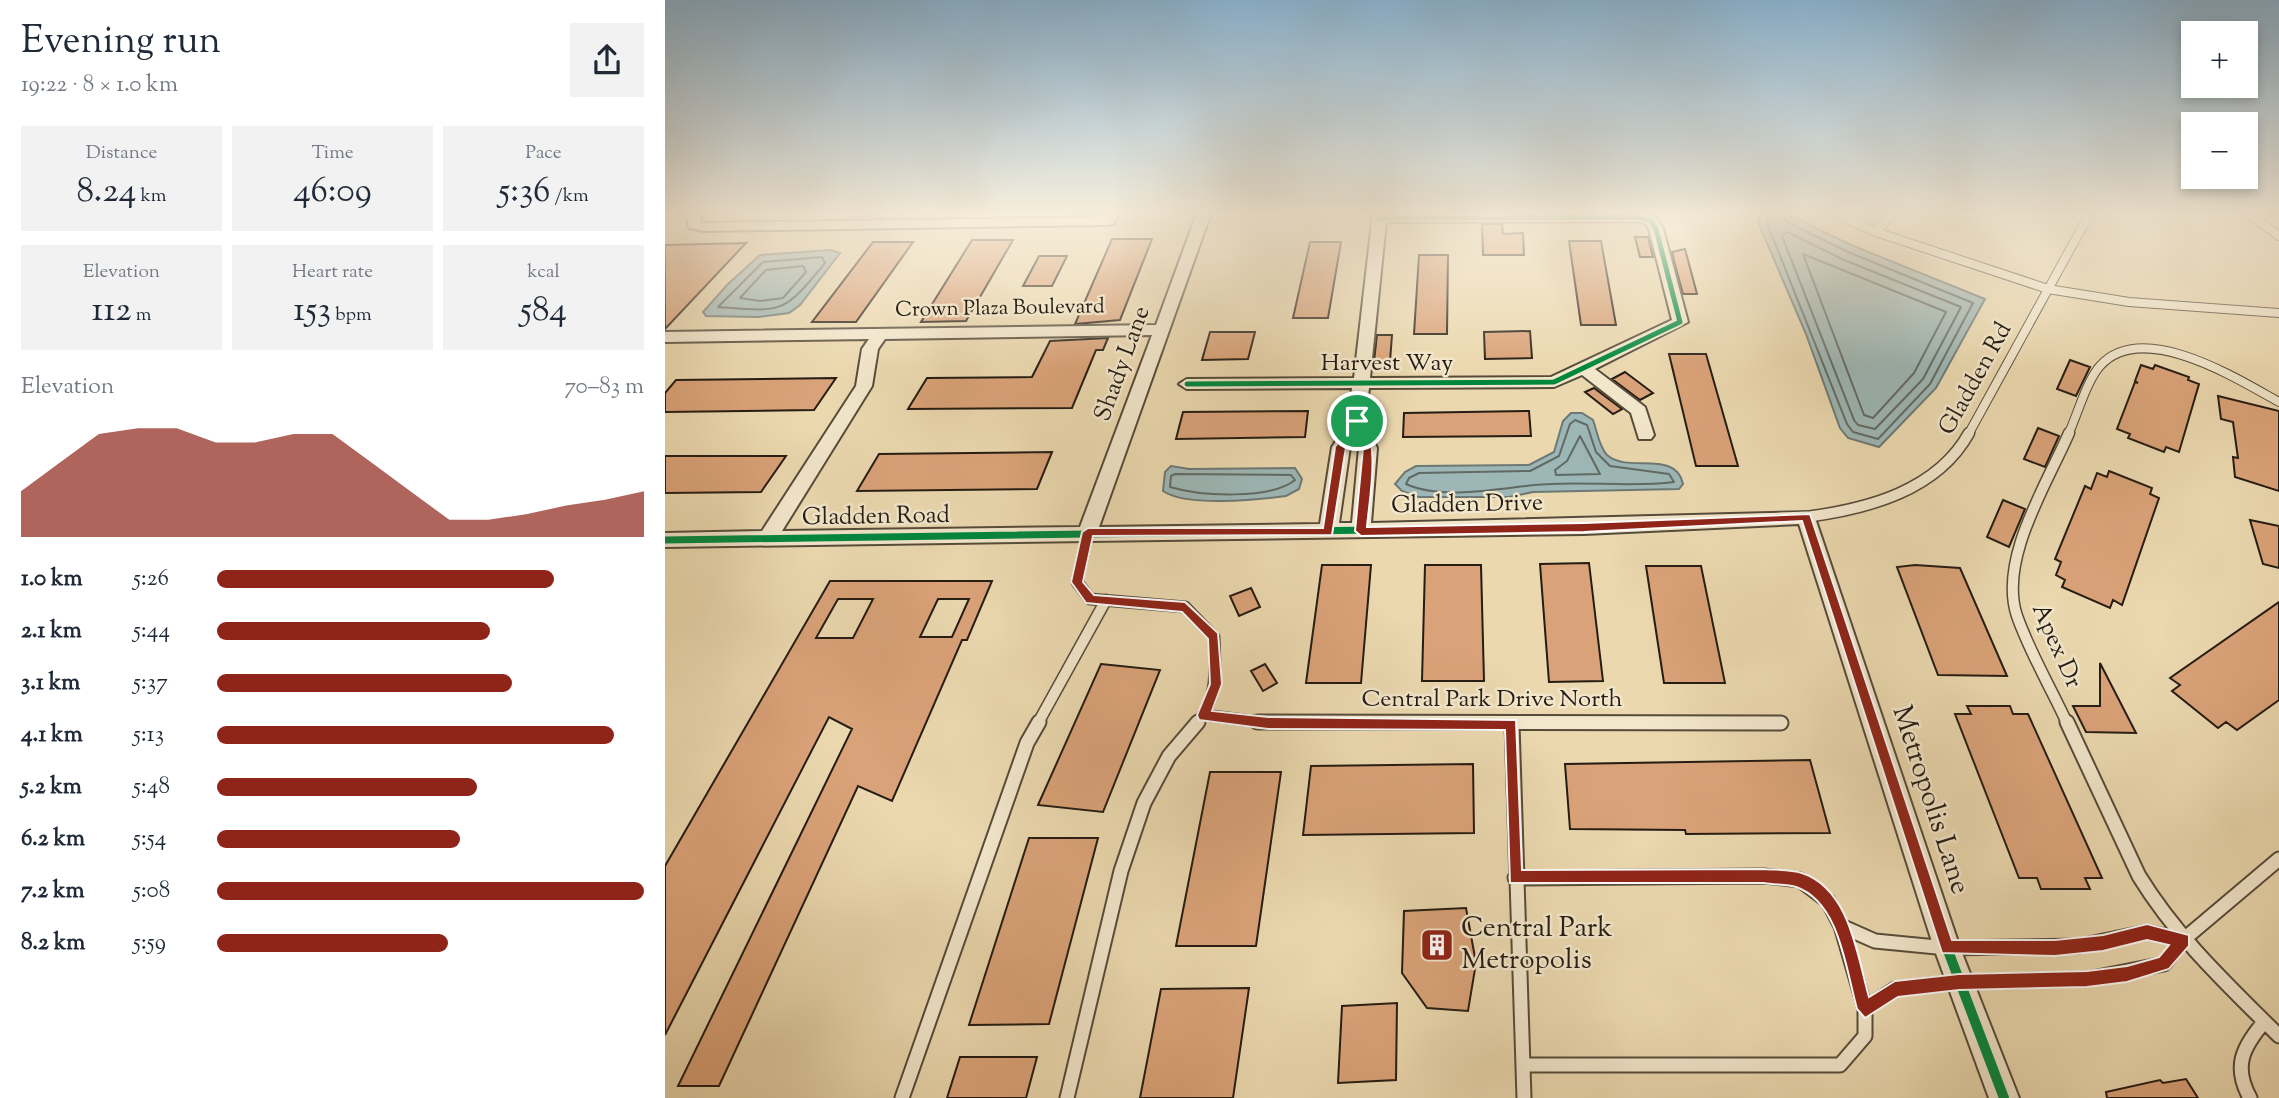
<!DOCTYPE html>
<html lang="en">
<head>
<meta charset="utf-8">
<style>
  :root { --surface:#fff; --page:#f2f2f3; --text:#1f2937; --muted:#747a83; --accent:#8f2418 }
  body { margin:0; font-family:"Sorts Mill Goudy",serif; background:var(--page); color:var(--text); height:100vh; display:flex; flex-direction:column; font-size:26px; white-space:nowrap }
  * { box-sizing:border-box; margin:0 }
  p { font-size:23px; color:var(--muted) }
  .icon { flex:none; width:38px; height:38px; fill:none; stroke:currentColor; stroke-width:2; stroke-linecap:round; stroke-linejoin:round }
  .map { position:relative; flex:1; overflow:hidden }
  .drawer { display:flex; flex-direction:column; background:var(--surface); width:665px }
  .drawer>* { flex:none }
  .tools { position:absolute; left:1516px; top:21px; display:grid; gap:14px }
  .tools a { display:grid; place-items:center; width:77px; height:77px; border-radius:0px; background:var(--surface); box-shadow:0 4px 10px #0003; font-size:35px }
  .pin { position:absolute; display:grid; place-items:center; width:60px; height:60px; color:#fff; margin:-30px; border:4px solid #fff; border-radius:50%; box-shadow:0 2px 7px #0007 }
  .round { display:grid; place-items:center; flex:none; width:74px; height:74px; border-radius:0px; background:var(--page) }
  .summary { display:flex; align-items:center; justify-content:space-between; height:119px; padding:0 21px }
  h1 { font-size:38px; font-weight:600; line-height:52px }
  .figures { display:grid; grid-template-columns:repeat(3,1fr); gap:10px; height:119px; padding:7px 21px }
  .figures div { display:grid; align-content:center; border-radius:0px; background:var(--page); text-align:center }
  .figures b { font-size:35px; font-weight:600 }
  .figures small { font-size:19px; font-weight:400 }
  .figures p { font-size:19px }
  .chart { height:196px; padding:14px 21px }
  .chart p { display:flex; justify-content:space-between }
  .chart svg { width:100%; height:126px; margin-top:7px; fill:var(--accent); opacity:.7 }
  ul { padding:0 21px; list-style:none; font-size:23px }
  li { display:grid; grid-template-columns:112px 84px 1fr; align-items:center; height:52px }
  li i { height:18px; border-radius:9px; background:var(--accent) }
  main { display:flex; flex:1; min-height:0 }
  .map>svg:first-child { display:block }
  .water { fill:#9db7b6; stroke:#6d7975; stroke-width:2 }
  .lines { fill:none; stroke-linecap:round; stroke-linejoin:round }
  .shore { stroke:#616a64; stroke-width:2 }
  .building { fill:#daa278; stroke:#251c13; stroke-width:2; fill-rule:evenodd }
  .lane-far2-casing { stroke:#564b3a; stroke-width:10 }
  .lane-far1-casing { stroke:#564b3a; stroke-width:13 }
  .lane-casing { stroke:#564b3a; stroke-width:17 }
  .street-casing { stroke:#564b3a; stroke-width:4 }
  .lane-far2 { stroke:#f2e6cb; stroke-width:8 }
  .lane-far1 { stroke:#f2e6cb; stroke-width:10 }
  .lane { stroke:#f2e6cb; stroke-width:13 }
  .street { fill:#f2e6cb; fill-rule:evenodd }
  .cycleway-far2-casing { stroke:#f2e6cb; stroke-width:9 }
  .cycleway-far1-casing { stroke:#f2e6cb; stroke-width:11 }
  .cycleway-casing { stroke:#f2e6cb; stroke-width:14 }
  .cycleway-far2 { stroke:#00873e; stroke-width:5 }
  .cycleway-far1 { stroke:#00873e; stroke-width:7 }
  .cycleway { stroke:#00873e; stroke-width:10 }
  .route { fill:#8f2418; stroke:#fff; stroke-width:2; fill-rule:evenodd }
  .labels { text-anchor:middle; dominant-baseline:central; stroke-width:5; stroke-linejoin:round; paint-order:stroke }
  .far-street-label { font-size:21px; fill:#251c13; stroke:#f2e6cb }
  .street-label { font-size:24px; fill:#251c13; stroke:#f2e6cb }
  .near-street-label { font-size:28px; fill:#251c13; stroke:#f2e6cb }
  .near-poi-label { font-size:28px; fill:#251c13; stroke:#f2e6cb; text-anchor:start }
</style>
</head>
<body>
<main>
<section class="drawer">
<div class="summary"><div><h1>Evening run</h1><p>19:22 · 8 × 1.0 km</p></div><a class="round"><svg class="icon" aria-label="share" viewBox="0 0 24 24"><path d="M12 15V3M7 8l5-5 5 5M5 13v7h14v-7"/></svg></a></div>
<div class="figures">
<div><p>Distance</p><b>8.24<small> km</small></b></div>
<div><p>Time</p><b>46:09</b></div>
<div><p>Pace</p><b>5:36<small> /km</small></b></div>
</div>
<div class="figures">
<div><p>Elevation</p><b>112<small> m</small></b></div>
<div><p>Heart rate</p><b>153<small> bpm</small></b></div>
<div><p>kcal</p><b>584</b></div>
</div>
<div class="chart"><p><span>Elevation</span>70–83 m</p>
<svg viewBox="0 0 160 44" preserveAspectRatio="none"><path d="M0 44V28L10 18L20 8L30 6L40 6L50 11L60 11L70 8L80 8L90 18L100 28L110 38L120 38L130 36L140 33L150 31L160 28V44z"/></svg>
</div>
<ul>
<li><b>1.0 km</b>5:26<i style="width:79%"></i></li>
<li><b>2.1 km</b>5:44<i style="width:64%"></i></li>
<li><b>3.1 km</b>5:37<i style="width:69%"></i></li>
<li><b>4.1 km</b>5:13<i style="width:93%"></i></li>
<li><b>5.2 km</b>5:48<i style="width:61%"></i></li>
<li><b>6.2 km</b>5:54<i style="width:57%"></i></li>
<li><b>7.2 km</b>5:08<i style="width:100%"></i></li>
<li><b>8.2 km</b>5:59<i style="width:54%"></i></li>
</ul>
</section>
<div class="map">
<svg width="1614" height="1098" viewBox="0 0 1614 1098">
  <rect width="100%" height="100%" fill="#ebd8af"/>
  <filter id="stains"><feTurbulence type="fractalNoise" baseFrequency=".00286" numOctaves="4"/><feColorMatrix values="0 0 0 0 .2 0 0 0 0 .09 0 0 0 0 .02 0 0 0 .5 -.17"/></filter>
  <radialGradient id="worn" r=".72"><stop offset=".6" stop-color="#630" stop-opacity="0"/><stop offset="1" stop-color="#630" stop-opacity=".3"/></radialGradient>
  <!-- water -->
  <path class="water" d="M1097,213H1120L1186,245L1320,299L1271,388L1214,447L1183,438L1175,428L1141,334L1093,222Z
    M166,250L175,253L135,305L124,313L94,317L41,316L38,312L62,285L95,255Z
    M906,413H917L928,420C932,431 934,447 942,455C963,474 1011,449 1018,484L1014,489L868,492L844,497H753L737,491L730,484L740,472L751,466L864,465L889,452L898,421Z
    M506,466L524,469L630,468L637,479L634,489L621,496C592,500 521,507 498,491L500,472Z"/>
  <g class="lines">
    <!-- shore -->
    <path class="shore" d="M1103,213L1102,223L1182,424L1188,432L1213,439L1265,384L1308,303L1183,252L1122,222L1118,213
      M1122,232L1179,260L1296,307L1258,379L1210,429L1193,425L1189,420L1117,236Z
      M1138,254L1281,312L1249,373L1208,418L1199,415Z
      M157,257L160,263C118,314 119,312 53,307L98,262Z
      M138,266L141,272L118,298L95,301L75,298L101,270Z
      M910,420L922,425L931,452L945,466L1004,474L1009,482C963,488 915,480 869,485C832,489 776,500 741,484L744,478L754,473L865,471L894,456L905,424Z
      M915,436L935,474L891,475L890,470L902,461Z
      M510,474L626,475L630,480C605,500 535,496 505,487L506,476Z"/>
  </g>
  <!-- building -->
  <path class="building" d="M817,224H837L838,234L858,233L859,255H818Z
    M970,237H983L988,257H975Z
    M447,239H487L455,320L410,324Z
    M307,240H348L301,321L256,322Z
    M904,241H936L951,325H916Z
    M208,242H248L191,322H147Z
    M645,242H676L663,318H628Z
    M81,243L0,329V245Z
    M1020,249L1032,294H1018L1009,261L1007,252Z
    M754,255H783L782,334H749Z
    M374,256H402L387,286H358Z
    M865,331L867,358L820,359L819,332Z
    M545,332H590L583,359L537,360Z
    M712,335H727L725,361H709Z
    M443,338L438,350H431L407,408L243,409L262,378L367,377L385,341Z
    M1004,354H1041L1073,466H1031Z
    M1405,360L1425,367L1411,396L1392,389Z
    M1476,365L1488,369L1490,365L1524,377L1523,380L1534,384L1514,452L1501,447L1499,452L1463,438L1465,434L1452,429L1470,382L1473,383L1470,381Z
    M960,372L988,393L975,400L947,379Z
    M171,378L149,410L0,412V393L11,380Z
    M929,388L957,409L948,414L920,392Z
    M1553,396L1614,411V491L1570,477L1568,457L1573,458L1568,422L1556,419Z
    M643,411L640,437L511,439L518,412Z
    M864,411L866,436L738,437L739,413Z
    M1373,428L1394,436L1380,467L1359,459Z
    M387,452L372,489L192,491L214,454Z
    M0,456H121L96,492L0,493Z
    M1444,471L1487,488L1485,494L1494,498L1457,605L1448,600L1445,608L1397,587L1400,580L1391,575L1396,562L1390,559L1420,486L1426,489L1432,473L1442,477Z
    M1338,500L1360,509L1344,547L1322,537Z
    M1585,520L1614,526V568L1598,564Z
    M924,563L938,681L884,682L875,564Z
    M657,565H706L696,683H641Z
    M760,565H816L819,681H757Z
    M1250,565L1295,568L1342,676L1273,675L1232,567Z
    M981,566H1036L1060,683H999Z
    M165,581H327L302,640H297L227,801L193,786L54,1086H13L187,729L164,717L0,1035V866ZM173,599H208L188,638H151ZM273,599H304L287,637H255Z
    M586,588L595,607L574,616L565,596Z
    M1614,602V700L1572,730L1561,722L1553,728L1507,691L1515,685L1505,678Z
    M1435,663L1471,733L1421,732L1408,706H1435Z
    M436,664L495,670L438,812L373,805Z
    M600,664L612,683L598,691L586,671Z
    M1302,706H1345L1348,714H1363L1437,878H1420L1425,889H1376L1372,878H1354L1290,714H1306Z
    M1145,760L1165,833L1021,834L1020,830L905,829L900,764Z
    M808,764L809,833L638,835L646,766Z
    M545,772H616L591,946H511Z
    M364,838H433L384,1024L304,1025Z
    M801,908L811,963L803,1011L762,1008L737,973L739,911Z
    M584,988L568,1098H475L496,989Z
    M732,1003L731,1080L673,1083L677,1006Z
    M295,1057H372L361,1098H282Z
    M1521,1079L1533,1098H1442L1441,1092L1495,1080L1498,1083Z"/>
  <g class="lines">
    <defs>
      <path id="lane-far2" d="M1168,213L1211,232L1383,289L1464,302L1614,313
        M1582,213L1614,236
        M1211,232L1228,213
        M1303,435L1425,213
        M1403,435C1412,416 1422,380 1435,366C1477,319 1571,378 1614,402"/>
      <path id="lane-far1" d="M1141,517C1202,509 1272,491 1304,433
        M423,532L412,582L425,599L520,607L549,637C550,668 554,698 532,723
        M539,715L603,723H1116
        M373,723L441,600
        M1402,723C1386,688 1365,653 1352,616C1333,560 1382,484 1404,433"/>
      <path id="lane" d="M592,722L1116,723
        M1402,722L1474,876C1512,938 1563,985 1614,1036
        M847,724L859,1098
        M850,878L1099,876L1135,880L1163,901L1176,926L1200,1009V1036L1175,1065H858
        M1176,926L1210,941L1282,948L1414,946L1482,932L1518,940
        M1200,1009L1230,989L1294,982L1422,979L1499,964L1518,940L1614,859
        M237,1098L362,743L374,722
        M402,1098L456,871L479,803L504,756L533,722
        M1585,1098C1568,1067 1577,1048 1599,1022"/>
      <path id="street" d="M21,213H35V222L39,223L438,217L440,213H454L448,224L443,225L39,231L24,228Z
        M532,213H546L434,527L655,524L667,447L684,421L687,388L522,389L514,384L522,379L689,378L708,213H974L991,218L998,229L1023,322L930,369L980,407L989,435L986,439H974L966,413L917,375L889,387L704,388L700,421L712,448L706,523L1148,512L1295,948L1354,1098H1324L1269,948L1134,524L919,534L0,547V533L97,531L191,386L197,349L204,339L0,342V332L491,325ZM973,221L981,224L984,229L1007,320L886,377L705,378L721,222ZM487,335L415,527L117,531L207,386L213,349L220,339ZM690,438L694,448L687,523H674L685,447Z"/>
    </defs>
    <!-- lane-far2 casing -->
    <use href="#lane-far2" class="lane-far2-casing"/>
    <!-- lane-far1 casing -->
    <use href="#lane-far1" class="lane-far1-casing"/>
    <!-- lane casing -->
    <use href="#lane" class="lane-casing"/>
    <!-- street casing -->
    <use href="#street" class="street-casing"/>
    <!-- lane-far2 -->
    <use href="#lane-far2" class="lane-far2"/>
    <!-- lane-far1 -->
    <use href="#lane-far1" class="lane-far1"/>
    <!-- lane -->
    <use href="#lane" class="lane"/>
    <!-- street -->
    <use href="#street" class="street"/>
    <defs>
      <path id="cycleway-far2" d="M522,384L889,382L1015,322L991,229L986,221L974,217L714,218"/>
      <path id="cycleway-far1" d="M0,540L919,527L1141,517L1209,723"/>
      <path id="cycleway" d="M1208,722L1282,948L1339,1098"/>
    </defs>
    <!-- cycleway-far2 casing -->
    <use href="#cycleway-far2" class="cycleway-far2-casing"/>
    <!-- cycleway-far1 casing -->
    <use href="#cycleway-far1" class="cycleway-far1-casing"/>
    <!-- cycleway casing -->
    <use href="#cycleway" class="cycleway-casing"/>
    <!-- cycleway-far2 -->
    <use href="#cycleway-far2" class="cycleway-far2"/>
    <!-- cycleway-far1 -->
    <use href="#cycleway-far1" class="cycleway-far1"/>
    <!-- cycleway -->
    <use href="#cycleway" class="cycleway"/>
  </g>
  <!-- sky -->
  <linearGradient id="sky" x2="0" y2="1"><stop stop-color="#8ab5d4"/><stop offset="0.58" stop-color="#f6eddb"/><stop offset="1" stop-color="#f6eddb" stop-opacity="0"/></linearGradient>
  <rect width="1614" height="367" fill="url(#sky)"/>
  <!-- route -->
  <path class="route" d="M692,418C718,434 704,500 702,527L919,523L1145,514L1287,940H1390L1438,935L1482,924L1524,935V946L1504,969L1462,982L1422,987L1294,990L1233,997L1200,1018L1192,1009C1181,971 1175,902 1131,887C1122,884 1109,885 1099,883H845L840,730L603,729L534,720L532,715L545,684L543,639L517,612L421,603L406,582L417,532L423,528H658L670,447ZM691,431L698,448L690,531L696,536L919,532L1137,521L1277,953L1390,956L1438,951L1482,940L1504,945L1494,957L1462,966L1422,971L1294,974L1230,981L1204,997C1192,955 1185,889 1137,873C1125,869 1111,870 1099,869L857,870L851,720L603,717L547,711L557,684L553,633L520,602L429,595L418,582L428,536L667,535L681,447Z"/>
  <!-- icons -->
  <defs>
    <symbol id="building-square" viewBox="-11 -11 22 22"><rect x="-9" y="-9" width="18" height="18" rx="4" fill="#8f2418" stroke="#f2e6cb"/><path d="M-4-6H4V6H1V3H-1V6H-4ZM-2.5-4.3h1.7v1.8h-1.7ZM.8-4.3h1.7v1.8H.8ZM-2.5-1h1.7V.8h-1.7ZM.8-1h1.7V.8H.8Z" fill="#fff"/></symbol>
  </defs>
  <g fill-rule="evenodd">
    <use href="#building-square" x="753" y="926" width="38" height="38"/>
  </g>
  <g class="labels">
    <!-- far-street labels -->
    <g class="far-street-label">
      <text transform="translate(335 309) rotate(-1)">Crown Plaza Boulevard</text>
    </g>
    <!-- street labels -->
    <g class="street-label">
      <text transform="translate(458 364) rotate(-70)">Shady Lane</text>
      <text x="722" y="364">Harvest Way</text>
      <text transform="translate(1311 379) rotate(-61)">Gladden Rd</text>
      <text transform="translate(802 505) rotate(-1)">Gladden Drive</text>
      <text transform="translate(211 517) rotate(-1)">Gladden Road</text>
      <text transform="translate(1391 646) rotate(66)">Apex Dr</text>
      <text x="827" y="700">Central Park Drive North</text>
    </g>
    <!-- near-street labels -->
    <g class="near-street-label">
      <text transform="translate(1265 800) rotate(72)">Metropolis Lane</text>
    </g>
    <!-- near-poi labels -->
    <g class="near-poi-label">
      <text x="796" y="929">Central Park<tspan x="796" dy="32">Metropolis</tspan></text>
    </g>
  </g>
  <rect width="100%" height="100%" filter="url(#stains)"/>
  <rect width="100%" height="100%" fill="url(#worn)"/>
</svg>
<div class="tools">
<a>+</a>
<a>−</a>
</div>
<div class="pin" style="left:692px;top:421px;background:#1e9e55"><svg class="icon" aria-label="arrive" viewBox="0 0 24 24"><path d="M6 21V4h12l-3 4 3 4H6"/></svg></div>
</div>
</main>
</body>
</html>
